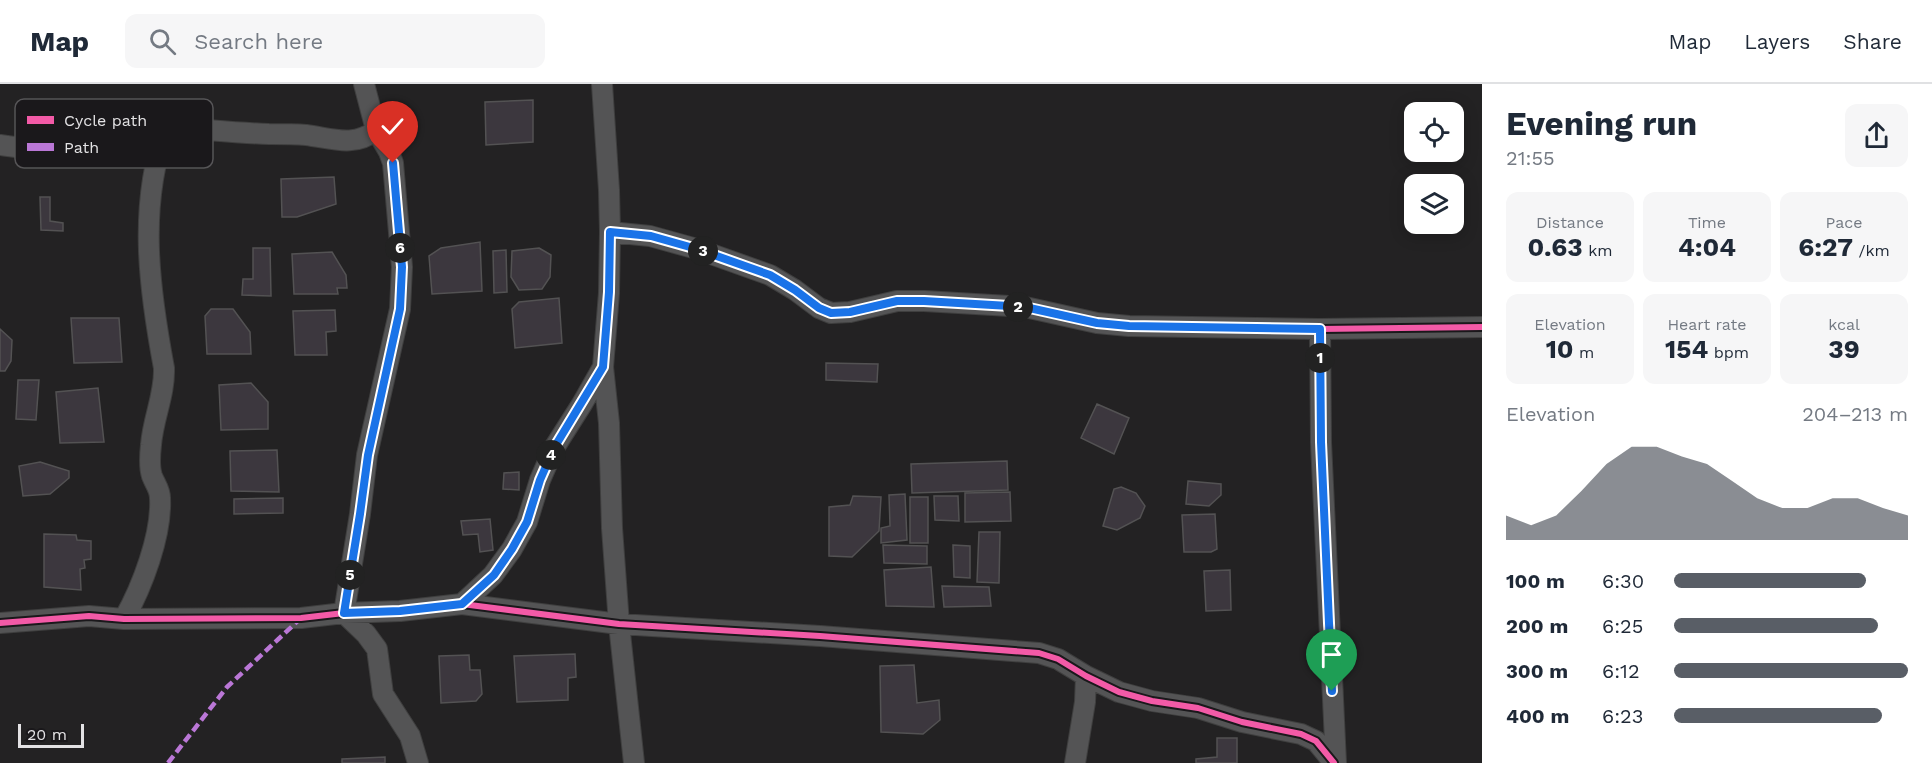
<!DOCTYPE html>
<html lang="en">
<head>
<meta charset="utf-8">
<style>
  :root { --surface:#fff; --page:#f6f6f7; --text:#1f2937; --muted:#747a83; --line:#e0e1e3; --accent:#595e66 }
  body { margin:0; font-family:"Work Sans",sans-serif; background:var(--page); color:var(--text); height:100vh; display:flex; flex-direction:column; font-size:22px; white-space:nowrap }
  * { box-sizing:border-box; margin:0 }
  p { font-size:20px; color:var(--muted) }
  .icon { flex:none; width:33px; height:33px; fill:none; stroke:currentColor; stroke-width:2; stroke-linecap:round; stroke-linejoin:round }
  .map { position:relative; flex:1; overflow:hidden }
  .details { display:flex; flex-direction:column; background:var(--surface); width:450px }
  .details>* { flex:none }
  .buttons { position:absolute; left:1404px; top:18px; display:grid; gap:12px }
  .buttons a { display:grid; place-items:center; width:60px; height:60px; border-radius:12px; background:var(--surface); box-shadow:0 3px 15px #0003; font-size:30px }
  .scale { position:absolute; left:18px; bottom:15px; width:66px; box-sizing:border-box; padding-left:6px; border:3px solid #e3e2e4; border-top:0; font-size:16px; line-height:21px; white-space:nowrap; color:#e3e2e4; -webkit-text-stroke:4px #1a181b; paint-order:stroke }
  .pin { position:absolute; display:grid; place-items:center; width:51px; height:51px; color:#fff; margin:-62px -26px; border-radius:50% 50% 50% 0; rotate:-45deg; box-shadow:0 0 6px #0007 }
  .pin .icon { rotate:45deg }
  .km { position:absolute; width:30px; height:30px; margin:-15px; border-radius:50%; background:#222; color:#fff; font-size:16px; line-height:30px; text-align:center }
  .round { display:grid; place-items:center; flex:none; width:63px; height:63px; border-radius:12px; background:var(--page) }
  .summary { display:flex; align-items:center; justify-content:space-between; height:102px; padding:0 24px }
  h1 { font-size:33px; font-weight:700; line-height:45px }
  .metrics { display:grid; grid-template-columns:repeat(3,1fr); gap:9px; height:102px; padding:6px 24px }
  .metrics div { display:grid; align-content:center; border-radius:12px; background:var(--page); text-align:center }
  .metrics b { font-size:26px; font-weight:700 }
  .metrics small { font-size:16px; font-weight:400 }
  .metrics p { font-size:16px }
  .chart { height:168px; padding:12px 24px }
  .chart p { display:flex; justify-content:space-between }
  .chart svg { width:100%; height:108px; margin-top:6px; fill:var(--accent); opacity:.7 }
  ul { padding:0 24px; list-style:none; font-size:20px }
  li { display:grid; grid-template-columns:96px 72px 1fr; align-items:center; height:45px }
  li i { height:15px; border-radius:8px; background:var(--accent) }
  header { display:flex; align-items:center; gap:36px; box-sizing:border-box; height:84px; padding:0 30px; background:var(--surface); border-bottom:2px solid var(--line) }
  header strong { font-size:28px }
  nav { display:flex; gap:33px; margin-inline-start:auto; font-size:21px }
  .search { width:420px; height:54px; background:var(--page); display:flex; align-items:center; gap:15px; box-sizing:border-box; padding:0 21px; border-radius:12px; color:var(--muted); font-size:22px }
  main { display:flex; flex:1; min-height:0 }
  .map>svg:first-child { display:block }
  .building { fill:#3c373e; stroke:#535253; stroke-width:1.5 }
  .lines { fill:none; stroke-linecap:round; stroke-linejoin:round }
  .street-casing { stroke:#3f3f3f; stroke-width:22 }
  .street { stroke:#545455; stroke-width:20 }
  .quiet { stroke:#ba77d6; stroke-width:4.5; stroke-dasharray:9 4.5; stroke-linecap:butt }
  .cycleway-casing { stroke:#1a181b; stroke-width:10 }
  .cycleway { stroke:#f35aa7; stroke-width:6 }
  .route-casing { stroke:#fff; stroke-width:12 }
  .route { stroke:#1a73e8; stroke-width:8 }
  .key { fill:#1a181b; stroke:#565557; stroke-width:1.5 }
  .key-label { font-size:16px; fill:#e3e2e4 }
</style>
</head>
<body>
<header>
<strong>Map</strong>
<div class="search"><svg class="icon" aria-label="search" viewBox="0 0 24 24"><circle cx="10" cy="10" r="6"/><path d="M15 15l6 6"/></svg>Search here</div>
<nav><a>Map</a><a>Layers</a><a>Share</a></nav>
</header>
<main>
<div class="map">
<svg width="1482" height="679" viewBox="0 0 1482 679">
  <rect width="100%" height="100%" fill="#232223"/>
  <!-- building -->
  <path class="building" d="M533,16V58L486,61L485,18Z
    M334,93L336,120L297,133H282L281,95Z
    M40,113H50V137L63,139V147L41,146Z
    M480,158L482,207L432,210L429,172L441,164Z
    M253,164H270L271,212L242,211L243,195H253Z
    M539,164L551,171L550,193L542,205L519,206L511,193L512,167Z
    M506,166L507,208L494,209L493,167Z
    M332,168L346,191L347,204H337L338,210H294L292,170Z
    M559,214L562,259L515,264L512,225L519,218Z
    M211,225H233L250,248L251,270H207L205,232Z
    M335,226L336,247L326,248L327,271H295L293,227Z
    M71,234H119L122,278L74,279Z
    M0,245L12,256L11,277L5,287H0Z
    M826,279L878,280L877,298L826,296Z
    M18,296H39L36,336L16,335Z
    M251,299L268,318V345L221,346L219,301Z
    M98,304L104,358L60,359L56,308Z
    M1097,320L1129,334L1114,370L1081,354Z
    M277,366L279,408L231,407L230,367Z
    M1007,377L1008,406L912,409L911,380Z
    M40,378L69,387V394L50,410L23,412L19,382Z
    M519,388V406L503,405L504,389Z
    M1188,397L1221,400V411L1209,422L1186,420Z
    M1121,403L1136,409L1145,422L1140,434L1117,446L1103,442L1114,405Z
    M1010,408L1011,437L965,438V409Z
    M905,410L907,456L881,459V444L890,442L889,411Z
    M853,412L881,413L879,447L852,473L829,472V423L850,421Z
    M934,412H958L959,437L935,436Z
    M910,413H928V459H910Z
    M283,414V429L234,430V415Z
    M1215,430L1217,465L1211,468H1184L1182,431Z
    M490,435L493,466L480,468L478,450L463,451L461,437Z
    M979,448H1000L999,499L977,498Z
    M44,450L76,451L77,456L91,457V475L84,476L85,484L80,485L81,506L44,503Z
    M883,461L927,462V480L884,479Z
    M953,461L970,462V494L954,493Z
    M931,483L934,523L886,522L884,486Z
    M1230,486L1231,526L1206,527L1204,487Z
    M942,502L989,503L991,522L944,523Z
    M575,570L576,593L568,594V616L517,618L514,572Z
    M469,571L470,586H480L482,610L476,617L441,619L439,572Z
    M914,581L917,619L939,616L940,636L923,650L881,648L880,582Z
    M1217,654H1237V679H1196V675L1217,673Z
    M385,673V679H342V675Z"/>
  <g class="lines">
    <defs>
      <path id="street" d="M364,0L376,46L389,68L393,79L402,183L400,225L367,371L360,430L344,529L366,550L377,565L383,610L410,652L418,679
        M602,0L609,106L610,148L609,209L603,283L609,339L612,444L619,540L634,679
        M0,61C16,63 39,68 55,62C66,58 73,46 86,45C147,37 208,48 269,50C281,50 294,50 306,51C331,54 354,64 376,46
        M610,148L650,152L697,165L770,191L795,206L819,224L831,229L850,228L897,217H924L1025,223L1097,239L1129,242L1320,245L1482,243
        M1320,245L1321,358L1336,679
        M462,520L493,491L512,465L527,438L540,396L554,364L582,320L603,283
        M124,535C142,503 162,451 160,414C160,405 155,400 152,392C149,383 150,370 151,361C153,334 165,311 164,284C149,204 138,122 166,44
        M0,539L89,532L124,535L301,534L344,529L400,527L462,520L619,540L820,552L1039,569L1058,575L1086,592L1119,608L1152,617L1198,624L1242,638L1301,650L1316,657L1334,679
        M1075,679L1085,618L1086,592"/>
    </defs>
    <!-- street casing -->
    <use href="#street" class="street-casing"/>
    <!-- street -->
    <use href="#street" class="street"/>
    <!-- quiet -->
    <path class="quiet" d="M168,679L227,603L301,534"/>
    <defs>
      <path id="cycleway" d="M610,148L650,152L697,165L770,191L795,206L819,224L831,229L850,228L897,217H924L1025,223L1097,239L1129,242L1320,245L1482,243
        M0,539L89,532L124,535L301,534L344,529L400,527L462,520L619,540L820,552L1039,569L1058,575L1086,592L1119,608L1152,617L1198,624L1242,638L1301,650L1316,657L1334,679"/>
    </defs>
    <!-- cycleway casing -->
    <use href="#cycleway" class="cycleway-casing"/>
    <!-- cycleway -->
    <use href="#cycleway" class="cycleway"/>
  </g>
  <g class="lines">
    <defs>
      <path id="route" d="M393,79L402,183L400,225L368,371L360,430L344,529L400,527L462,520L494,491L512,465L527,438L540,396L554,364L603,283L609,208L610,148L651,152L697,165L770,191L795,206L819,224L831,229L850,228L897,217H924L1025,223L1097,239L1129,242L1320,245L1321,358L1332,607"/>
    </defs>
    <!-- route casing -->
    <use href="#route" class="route-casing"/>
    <!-- route -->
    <use href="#route" class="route"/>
  </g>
  <!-- legend -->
  <rect x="15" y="15" width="198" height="69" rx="9" class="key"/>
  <rect x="27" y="32" width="27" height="8" fill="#f35aa7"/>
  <rect x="27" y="59" width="27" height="8" fill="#ba77d6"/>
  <g class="key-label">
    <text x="64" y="42">Cycle path</text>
    <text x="64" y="69">Path</text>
  </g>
</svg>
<div class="buttons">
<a><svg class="icon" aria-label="locate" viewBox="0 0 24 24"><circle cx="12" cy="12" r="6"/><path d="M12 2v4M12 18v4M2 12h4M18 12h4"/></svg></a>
<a><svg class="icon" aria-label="layers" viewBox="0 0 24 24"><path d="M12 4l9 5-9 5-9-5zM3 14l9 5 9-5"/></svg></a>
</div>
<div class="scale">20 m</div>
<div class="pin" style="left:1332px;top:607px;background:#1e9e55"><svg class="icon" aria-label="arrive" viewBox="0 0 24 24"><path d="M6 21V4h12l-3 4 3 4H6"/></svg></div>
<div class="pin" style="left:393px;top:79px;background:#d93025"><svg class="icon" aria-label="check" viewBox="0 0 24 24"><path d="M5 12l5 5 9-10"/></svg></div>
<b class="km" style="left:1320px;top:274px">1</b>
<b class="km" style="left:1018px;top:223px">2</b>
<b class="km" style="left:703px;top:167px">3</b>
<b class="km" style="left:551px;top:371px">4</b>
<b class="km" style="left:350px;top:491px">5</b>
<b class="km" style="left:400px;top:164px">6</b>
</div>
<section class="details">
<div class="summary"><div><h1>Evening run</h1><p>21:55</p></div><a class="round"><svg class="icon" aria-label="share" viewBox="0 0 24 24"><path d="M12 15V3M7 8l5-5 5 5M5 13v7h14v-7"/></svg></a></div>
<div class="metrics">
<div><p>Distance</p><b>0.63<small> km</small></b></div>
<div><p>Time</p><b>4:04</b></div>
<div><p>Pace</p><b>6:27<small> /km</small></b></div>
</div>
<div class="metrics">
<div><p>Elevation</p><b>10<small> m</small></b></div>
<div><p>Heart rate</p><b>154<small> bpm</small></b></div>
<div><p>kcal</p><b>39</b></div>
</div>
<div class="chart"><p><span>Elevation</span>204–213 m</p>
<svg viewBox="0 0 160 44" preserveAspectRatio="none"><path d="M0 44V34L10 38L20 34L30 24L40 13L50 6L60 6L70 10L80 13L90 20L100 27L110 31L120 31L130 27L140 27L150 31L160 34V44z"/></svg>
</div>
<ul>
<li><b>100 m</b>6:30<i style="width:82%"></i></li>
<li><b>200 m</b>6:25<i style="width:87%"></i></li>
<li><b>300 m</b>6:12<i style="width:100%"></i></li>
<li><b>400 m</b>6:23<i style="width:89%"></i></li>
</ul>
</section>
</main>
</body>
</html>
